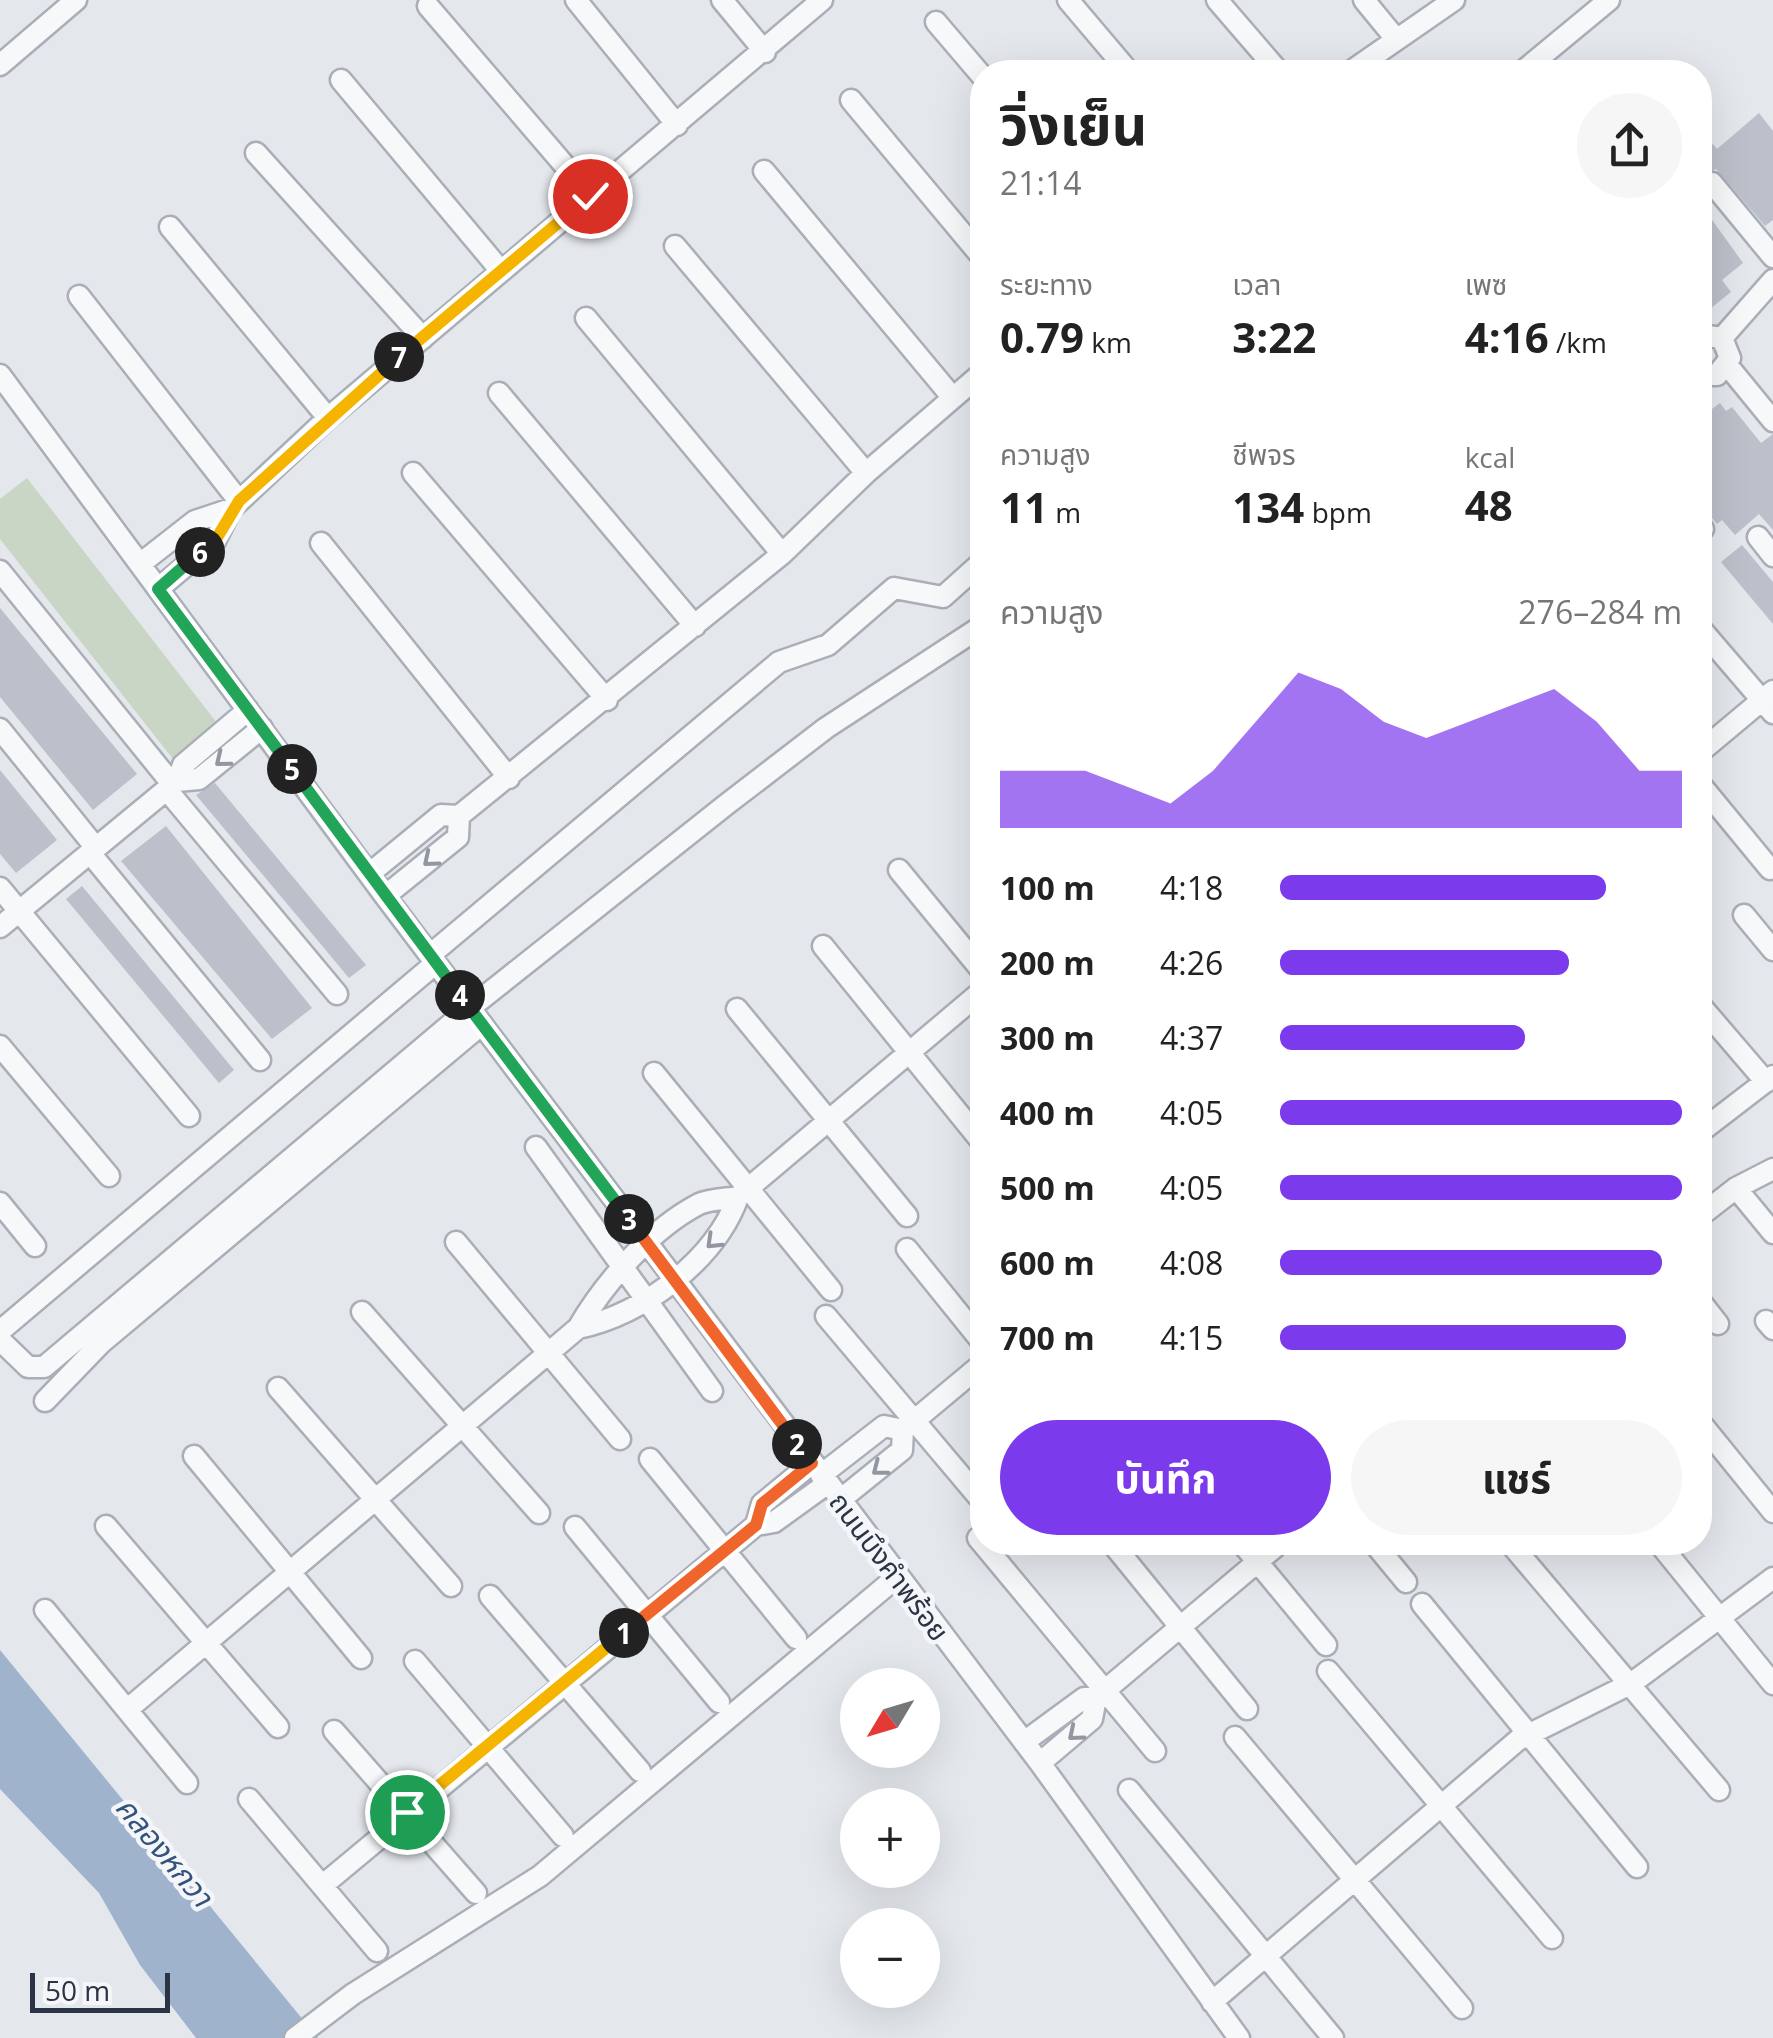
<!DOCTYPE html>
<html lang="th">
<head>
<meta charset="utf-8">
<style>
  :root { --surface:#fff; --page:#f6f6f6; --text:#222; --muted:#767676; --accent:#7c3aed }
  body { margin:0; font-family:"Open Sans","Noto Sans Thai",sans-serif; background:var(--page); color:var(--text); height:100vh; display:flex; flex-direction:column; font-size:38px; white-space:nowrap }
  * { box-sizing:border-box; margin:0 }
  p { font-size:32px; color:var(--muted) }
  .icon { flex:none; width:55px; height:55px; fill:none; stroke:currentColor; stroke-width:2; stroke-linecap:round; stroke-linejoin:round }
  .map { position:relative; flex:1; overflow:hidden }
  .details { position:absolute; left:970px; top:60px; width:742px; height:1495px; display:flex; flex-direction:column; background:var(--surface); border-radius:40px; box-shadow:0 10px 40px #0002 }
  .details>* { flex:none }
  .needle { width:65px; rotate:232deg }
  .fabs { position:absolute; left:840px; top:1668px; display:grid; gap:20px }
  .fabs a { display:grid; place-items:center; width:100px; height:100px; border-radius:50%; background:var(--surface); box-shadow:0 10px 40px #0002; font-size:50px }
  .scale { position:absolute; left:30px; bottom:25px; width:140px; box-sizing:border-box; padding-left:10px; border:5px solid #2b3445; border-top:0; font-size:28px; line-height:35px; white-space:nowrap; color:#2b3445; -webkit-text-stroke:8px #f4f6f9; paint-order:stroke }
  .pin { position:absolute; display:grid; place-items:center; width:85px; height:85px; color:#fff; margin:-42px; border:5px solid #fff; border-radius:50%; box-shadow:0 2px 10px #0007 }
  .km { position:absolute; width:50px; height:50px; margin:-25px; border-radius:50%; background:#222; color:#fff; font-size:28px; line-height:50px; text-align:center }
  .round { display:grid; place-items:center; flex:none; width:105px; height:105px; border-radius:52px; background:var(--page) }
  .summary { display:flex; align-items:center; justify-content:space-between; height:170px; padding:0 30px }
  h1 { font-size:55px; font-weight:700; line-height:75px }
  .stats { display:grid; grid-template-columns:repeat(3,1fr); gap:15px; height:170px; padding:10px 30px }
  .stats div { display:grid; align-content:center }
  .stats b { font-size:42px; font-weight:700 }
  .stats small { font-size:28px; font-weight:400 }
  .stats p { font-size:28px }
  .chart { height:280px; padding:20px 30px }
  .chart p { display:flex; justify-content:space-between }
  .chart svg { width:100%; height:180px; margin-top:10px; fill:var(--accent); opacity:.7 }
  .cta { display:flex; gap:20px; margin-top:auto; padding:20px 30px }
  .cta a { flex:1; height:115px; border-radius:60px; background:var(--accent); color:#fff; font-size:40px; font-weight:700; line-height:115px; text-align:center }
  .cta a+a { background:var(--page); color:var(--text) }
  ul { padding:0 30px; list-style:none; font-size:32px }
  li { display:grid; grid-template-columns:160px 120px 1fr; align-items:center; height:75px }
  li i { height:25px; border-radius:12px; background:var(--accent) }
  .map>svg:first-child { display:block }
  .green { fill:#c9d6c5 }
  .water { fill:#9fb4cc }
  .building { fill:#bbc0ca }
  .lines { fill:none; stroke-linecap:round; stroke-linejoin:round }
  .street-casing { stroke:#a9aeb7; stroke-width:25 }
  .street { stroke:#f7f8fa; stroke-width:20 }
  .oneway { stroke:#9196a0 }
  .split-1-casing { stroke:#fff; stroke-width:20 }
  .split-2-casing { stroke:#fff; stroke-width:20 }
  .split-3-casing { stroke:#fff; stroke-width:20 }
  .split-4-casing { stroke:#fff; stroke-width:20 }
  .split-5-casing { stroke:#fff; stroke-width:20 }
  .split-6-casing { stroke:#fff; stroke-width:20 }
  .split-7-casing { stroke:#fff; stroke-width:20 }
  .split-8-casing { stroke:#fff; stroke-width:20 }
  .split-1 { stroke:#f5b400; stroke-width:12 }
  .split-2 { stroke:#f0652b; stroke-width:12 }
  .split-3 { stroke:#f0652b; stroke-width:12 }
  .split-4 { stroke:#22a559; stroke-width:12 }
  .split-5 { stroke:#22a559; stroke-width:12 }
  .split-6 { stroke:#22a559; stroke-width:12 }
  .split-7 { stroke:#f5b400; stroke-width:12 }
  .split-8 { stroke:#f5b400; stroke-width:12 }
  .labels { text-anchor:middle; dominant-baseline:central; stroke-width:9; stroke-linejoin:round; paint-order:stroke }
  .street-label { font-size:28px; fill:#2b3445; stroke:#f4f6f9 }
  .water-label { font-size:30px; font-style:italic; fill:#34527a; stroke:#f4f6f9 }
</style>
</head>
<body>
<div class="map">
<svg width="1773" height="2038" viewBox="0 0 1773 2038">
  <rect width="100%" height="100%" fill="#e4e7ec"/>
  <!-- green -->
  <path class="green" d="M27,478L217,723L173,759L0,539V499Z"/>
  <!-- water -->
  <path class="water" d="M0,1650L318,2038H196L140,1965L99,1893L0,1789Z"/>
  <!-- building -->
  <path class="building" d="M1759,113L1773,131V220L1765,226L1716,169L1700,177V154L1713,144L1717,149Z
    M1700,203L1743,263L1722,280L1731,292L1700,317Z
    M1720,403L1726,411L1732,407L1761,443L1773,434V530L1759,514L1735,535L1722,520L1717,524L1700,504V418Z
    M1742,545L1773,582V624L1721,562Z
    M0,608L137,774L93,810L0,697Z
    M0,770L57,840L16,873L0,854Z
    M215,783L366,965L349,978L196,795Z
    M166,826L312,1008L272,1039L121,861Z
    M82,886L234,1070L219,1083L66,899Z"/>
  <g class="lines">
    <defs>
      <path id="street" d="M576,0L677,125
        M722,0L765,52
        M1068,0L1129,72
        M1217,0L1279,72
        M1364,0L1396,39
        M428,6L590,195
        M936,22L982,76
        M0,65L76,0
        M1350,72L1454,0
        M1522,72L1609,0
        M341,80L501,271
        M851,100L982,257
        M256,153L423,338
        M764,171L953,398
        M1712,183L1773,257
        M170,227L328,418
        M675,246L866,473
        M79,296L239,501
        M586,318L782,554
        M1700,335L1722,338L1730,358L1717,375H1700
        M1722,338L1773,280
        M1728,366L1773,421
        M0,375L385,896L1040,1763L1239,2038
        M499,393L695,626
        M413,473L607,700
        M1700,525L1703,529
        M1758,537L1773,556
        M321,543L509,778
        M140,564L195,521L231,509
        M0,571L173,785
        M158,589L215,541L231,509L328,418L822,0
        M1700,628L1773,713
        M0,729L96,848
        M1700,752L1773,691
        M177,781L199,779L262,728
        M1700,784L1770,869
        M167,790L337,994
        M90,853L260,1060
        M899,870L982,971
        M369,874L441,815L459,816L782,554L866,473L982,373
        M0,888L189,1116
        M385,896L458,837L459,816
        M1744,915L1773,950
        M0,927L177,781L183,765L248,710
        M823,946L981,1141
        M430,955L779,662L828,645L894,588L943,597L982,562
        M1700,1005L1766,1082
        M737,1009L907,1216
        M0,1046L109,1176
        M654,1073L831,1290
        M1700,1132L1773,1076
        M536,1147L712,1391
        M1736,1188L1773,1233
        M0,1203L35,1246
        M1700,1216L1736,1188L1773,1169
        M456,1242L620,1439
        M907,1249L982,1342
        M1700,1301L1718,1324
        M362,1312L539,1513
        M826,1316L982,1501
        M1766,1321L1773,1329
        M578,1328C644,1314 715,1260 738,1197L982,991
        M0,1331L436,963
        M0,1340L28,1367H44L470,1008L727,804L826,728L982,626
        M278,1388L451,1586
        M45,1401L101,1343L482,1024
        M1700,1422L1773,1512
        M194,1456L361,1658
        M650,1459L796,1638
        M821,1475L884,1426L903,1430
        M840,1500L902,1450L903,1430L982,1364
        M756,1525L762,1504L812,1463
        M106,1526L278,1727
        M575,1527L719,1702
        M978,1538L1155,1751
        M1111,1542L1247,1709
        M1241,1542L1326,1645
        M1373,1542L1406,1582
        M1509,1542L1719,1790
        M1658,1542L1773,1684
        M490,1596L640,1771
        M1422,1604L1637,1867
        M45,1610L187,1783
        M415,1661L563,1836
        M1328,1671L1552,1938
        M128,1709L578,1328C605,1282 651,1229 699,1204C710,1199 726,1199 738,1197
        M334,1731L476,1893
        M1235,1737L1462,2008
        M1024,1742L1084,1698H1096L1281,1542
        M1040,1763L1092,1719L1096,1698
        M1129,1790L1333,2038
        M249,1799L377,1951
        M323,1885L756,1525L774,1522L828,1483
        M1212,2002L1518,1740L1632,1683L1773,1578
        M295,2038L353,1994L540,1876L898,1576"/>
    </defs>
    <!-- street casing -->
    <use href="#street" class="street-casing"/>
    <!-- street -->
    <use href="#street" class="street"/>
  </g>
  <!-- one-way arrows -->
  <defs><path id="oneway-chevron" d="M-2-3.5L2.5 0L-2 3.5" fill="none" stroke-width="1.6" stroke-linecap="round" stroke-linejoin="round" transform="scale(2.5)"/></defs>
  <g class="oneway">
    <use href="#oneway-chevron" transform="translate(222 760) rotate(141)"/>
    <use href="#oneway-chevron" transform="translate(430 860) rotate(140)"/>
    <use href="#oneway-chevron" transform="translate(713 1242) rotate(136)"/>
    <use href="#oneway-chevron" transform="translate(879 1469) rotate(142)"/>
    <use href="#oneway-chevron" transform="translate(1075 1734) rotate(140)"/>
  </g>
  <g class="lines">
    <defs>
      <path id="split-1" d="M407,1812L624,1633"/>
      <path id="split-2" d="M624,1633L756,1525L762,1504L812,1463L797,1444"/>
      <path id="split-3" d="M629,1219L797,1444"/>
      <path id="split-4" d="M460,995L629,1219"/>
      <path id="split-5" d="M292,769L460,995"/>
      <path id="split-6" d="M200,552L158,589L292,769"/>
      <path id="split-7" d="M200,552L215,541L239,501L399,357"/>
      <path id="split-8" d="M399,357L590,196"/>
    </defs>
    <!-- split-1 casing -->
    <use href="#split-1" class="split-1-casing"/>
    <!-- split-2 casing -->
    <use href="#split-2" class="split-2-casing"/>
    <!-- split-3 casing -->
    <use href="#split-3" class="split-3-casing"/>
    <!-- split-4 casing -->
    <use href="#split-4" class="split-4-casing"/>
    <!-- split-5 casing -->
    <use href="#split-5" class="split-5-casing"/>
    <!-- split-6 casing -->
    <use href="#split-6" class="split-6-casing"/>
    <!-- split-7 casing -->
    <use href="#split-7" class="split-7-casing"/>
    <!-- split-8 casing -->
    <use href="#split-8" class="split-8-casing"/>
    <!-- split-1 -->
    <use href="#split-1" class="split-1"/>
    <!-- split-2 -->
    <use href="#split-2" class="split-2"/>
    <!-- split-3 -->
    <use href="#split-3" class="split-3"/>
    <!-- split-4 -->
    <use href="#split-4" class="split-4"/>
    <!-- split-5 -->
    <use href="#split-5" class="split-5"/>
    <!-- split-6 -->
    <use href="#split-6" class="split-6"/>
    <!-- split-7 -->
    <use href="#split-7" class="split-7"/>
    <!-- split-8 -->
    <use href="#split-8" class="split-8"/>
  </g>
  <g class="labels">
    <!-- street labels -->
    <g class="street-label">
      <text transform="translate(890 1566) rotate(53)">ถนนบึงคำพร้อย</text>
    </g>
    <!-- water labels -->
    <g class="water-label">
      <text transform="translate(165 1851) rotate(50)">คลองหกวา</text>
    </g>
  </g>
</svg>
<div class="fabs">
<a><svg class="needle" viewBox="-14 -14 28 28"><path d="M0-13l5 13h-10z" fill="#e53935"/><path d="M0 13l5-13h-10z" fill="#767676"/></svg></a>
<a>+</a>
<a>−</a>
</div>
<div class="scale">50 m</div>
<div class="pin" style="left:407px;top:1812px;background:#1e9e55"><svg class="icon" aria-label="arrive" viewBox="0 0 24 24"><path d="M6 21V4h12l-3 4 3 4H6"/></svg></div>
<div class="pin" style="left:590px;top:196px;background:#d93025"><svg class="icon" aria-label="check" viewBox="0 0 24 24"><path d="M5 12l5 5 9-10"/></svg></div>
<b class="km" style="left:624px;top:1633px">1</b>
<b class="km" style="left:797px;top:1444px">2</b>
<b class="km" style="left:629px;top:1219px">3</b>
<b class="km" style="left:460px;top:995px">4</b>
<b class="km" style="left:292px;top:769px">5</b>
<b class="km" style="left:200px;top:552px">6</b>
<b class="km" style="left:399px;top:357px">7</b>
<section class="details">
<div class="summary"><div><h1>วิ่งเย็น</h1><p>21:14</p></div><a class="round"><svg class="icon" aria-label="share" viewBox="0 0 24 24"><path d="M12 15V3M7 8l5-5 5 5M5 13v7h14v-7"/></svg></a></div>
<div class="stats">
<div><p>ระยะทาง</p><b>0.79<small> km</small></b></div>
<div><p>เวลา</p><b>3:22</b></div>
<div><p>เพซ</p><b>4:16<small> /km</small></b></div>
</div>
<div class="stats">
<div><p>ความสูง</p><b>11<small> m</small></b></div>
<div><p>ชีพจร</p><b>134<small> bpm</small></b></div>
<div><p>kcal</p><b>48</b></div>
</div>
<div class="chart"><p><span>ความสูง</span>276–284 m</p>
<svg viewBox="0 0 160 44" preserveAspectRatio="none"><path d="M0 44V30L10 30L20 30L30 34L40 38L50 30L60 18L70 6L80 10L90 18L100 22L110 18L120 14L130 10L140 18L150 30L160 30V44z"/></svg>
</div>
<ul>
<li><b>100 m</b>4:18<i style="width:81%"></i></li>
<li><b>200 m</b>4:26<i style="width:72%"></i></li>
<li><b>300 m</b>4:37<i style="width:61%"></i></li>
<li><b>400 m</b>4:05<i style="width:100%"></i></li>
<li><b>500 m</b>4:05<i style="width:100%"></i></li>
<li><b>600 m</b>4:08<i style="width:95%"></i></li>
<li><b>700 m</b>4:15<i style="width:86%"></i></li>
</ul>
<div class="cta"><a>บันทึก</a><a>แชร์</a></div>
</section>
</div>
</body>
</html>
